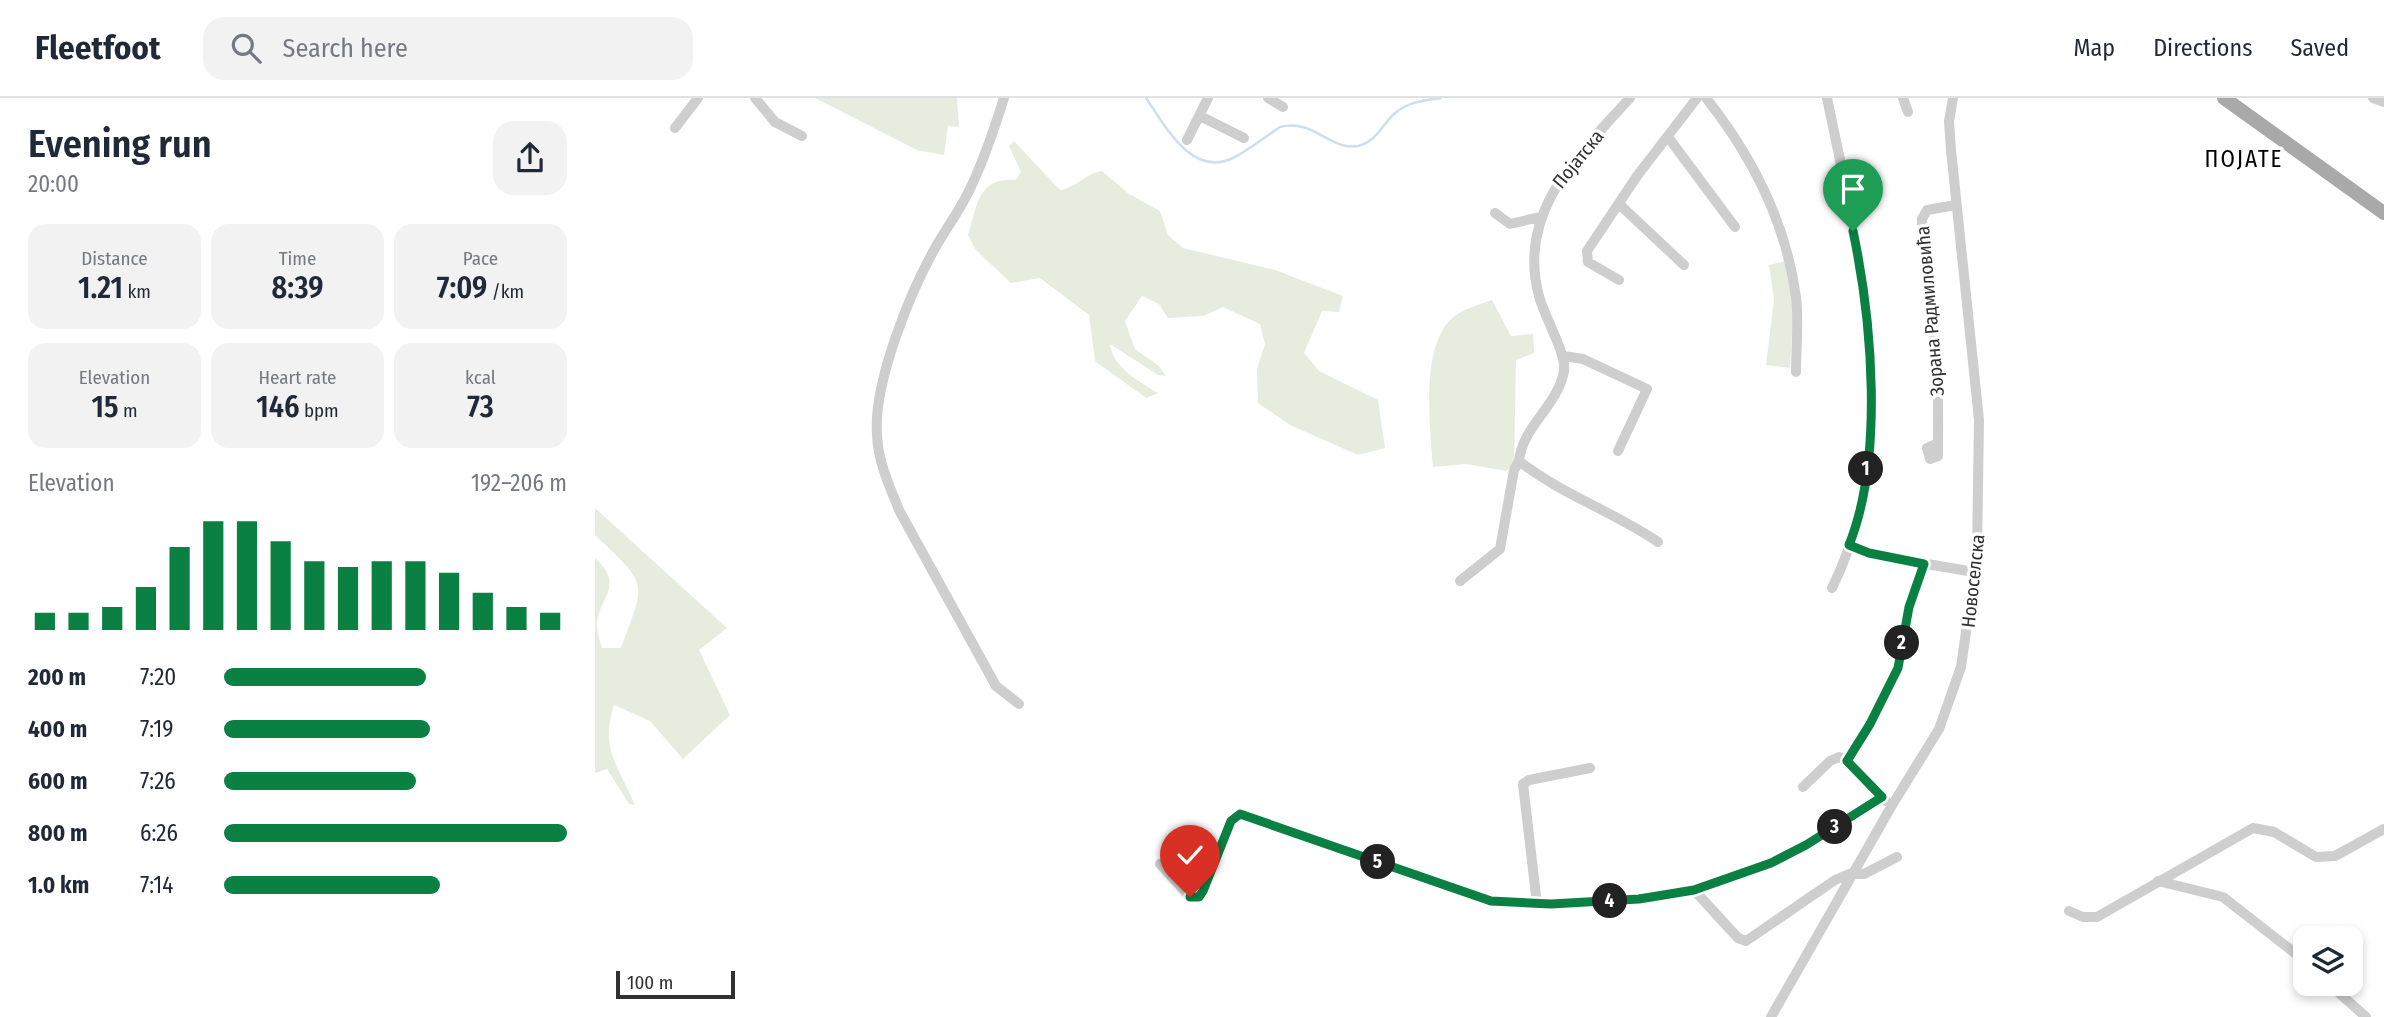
<!DOCTYPE html>
<html lang="en">
<head>
<meta charset="utf-8">
<style>
  :root { --surface:#fff; --page:#f2f2f3; --text:#1f2937; --muted:#747a83; --line:#e0e1e3; --accent:#0b8043 }
  body { margin:0; font-family:"Fira Sans Condensed",sans-serif; background:var(--page); color:var(--text); height:100vh; display:flex; flex-direction:column; font-size:26px; white-space:nowrap }
  * { box-sizing:border-box; margin:0 }
  p { font-size:23px; color:var(--muted) }
  .icon { flex:none; width:38px; height:38px; fill:none; stroke:currentColor; stroke-width:2; stroke-linecap:round; stroke-linejoin:round }
  .map { position:relative; flex:1; overflow:hidden }
  .details { display:flex; flex-direction:column; background:var(--surface); width:595px }
  .details>* { flex:none }
  .buttons { position:absolute; left:1698px; top:828px; display:grid; gap:14px }
  .buttons a { display:grid; place-items:center; width:70px; height:70px; border-radius:14px; background:var(--surface); box-shadow:0 4px 10px #0003; font-size:35px }
  .scale { position:absolute; left:21px; bottom:18px; width:119px; box-sizing:border-box; padding-left:7px; border:4px solid #313131; border-top:0; font-size:19px; line-height:24px; white-space:nowrap; color:#313131; -webkit-text-stroke:5px #fff; paint-order:stroke }
  .pin { position:absolute; display:grid; place-items:center; width:60px; height:60px; color:#fff; margin:-72px -30px; border-radius:50% 50% 50% 0; rotate:-45deg; box-shadow:0 0 7px #0007 }
  .pin .icon { rotate:45deg }
  .km { position:absolute; width:35px; height:35px; margin:-18px; border-radius:50%; background:#222; color:#fff; font-size:19px; line-height:35px; text-align:center }
  .round { display:grid; place-items:center; flex:none; width:74px; height:74px; border-radius:21px; background:var(--page) }
  .head { display:flex; align-items:center; justify-content:space-between; height:119px; padding:0 28px }
  h1 { font-size:38px; font-weight:600; line-height:52px }
  .figures { display:grid; grid-template-columns:repeat(3,1fr); gap:10px; height:119px; padding:7px 28px }
  .figures div { display:grid; align-content:center; border-radius:18px; background:var(--page); text-align:center }
  .figures b { font-size:30px; font-weight:600 }
  .figures small { font-size:19px; font-weight:400 }
  .figures p { font-size:19px }
  .chart { height:196px; padding:14px 28px }
  .chart p { display:flex; justify-content:space-between }
  .chart svg { width:100%; height:126px; margin-top:7px; stroke:var(--accent); stroke-width:6 }
  ul { padding:0 28px; list-style:none; font-size:23px }
  li { display:grid; grid-template-columns:112px 84px 1fr; align-items:center; height:52px }
  li i { height:18px; border-radius:9px; background:var(--accent) }
  header { display:flex; align-items:center; gap:42px; box-sizing:border-box; height:98px; padding:0 35px; background:var(--surface); border-bottom:2px solid var(--line) }
  header strong { font-size:33px }
  nav { display:flex; gap:38px; margin-inline-start:auto; font-size:24px }
  .search { width:490px; height:63px; background:var(--page); display:flex; align-items:center; gap:18px; box-sizing:border-box; padding:0 24px; border-radius:21px; color:var(--muted); font-size:26px }
  main { display:flex; flex:1; min-height:0 }
  .map>svg:first-child { display:block }
  .green { fill:#e6eddf }
  .lines { fill:none; stroke-linecap:round; stroke-linejoin:round }
  .stream { stroke:#cddfec; stroke-width:2.5 }
  .minor { stroke:#cecece; stroke-width:10 }
  .major { stroke:#a9a9a9; stroke-width:14 }
  .route-casing { stroke:#fff; stroke-width:14 }
  .route { stroke:#0b8043; stroke-width:9 }
  .labels { text-anchor:middle; dominant-baseline:central; stroke-width:7; stroke-linejoin:round; paint-order:stroke }
  .street-label { font-size:19px; fill:#313131; stroke:#fff }
  .quarter-label { font-size:23px; letter-spacing:2px; fill:#000; stroke:#fff }
</style>
</head>
<body>
<header>
<strong>Fleetfoot</strong>
<div class="search"><svg class="icon" aria-label="search" viewBox="0 0 24 24"><circle cx="10" cy="10" r="6"/><path d="M15 15l6 6"/></svg>Search here</div>
<nav><a>Map</a><a>Directions</a><a>Saved</a></nav>
</header>
<main>
<section class="details">
<div class="head"><div><h1>Evening run</h1><p>20:00</p></div><a class="round"><svg class="icon" aria-label="share" viewBox="0 0 24 24"><path d="M12 15V3M7 8l5-5 5 5M5 13v7h14v-7"/></svg></a></div>
<div class="figures">
<div><p>Distance</p><b>1.21<small> km</small></b></div>
<div><p>Time</p><b>8:39</b></div>
<div><p>Pace</p><b>7:09<small> /km</small></b></div>
</div>
<div class="figures">
<div><p>Elevation</p><b>15<small> m</small></b></div>
<div><p>Heart rate</p><b>146<small> bpm</small></b></div>
<div><p>kcal</p><b>73</b></div>
</div>
<div class="chart"><p><span>Elevation</span>192–206 m</p>
<svg viewBox="0 0 160 44" preserveAspectRatio="none"><path d="M5 44V38M15 44V38M25 44V36M35 44V29M45 44V15M55 44V6M65 44V6M75 44V13M85 44V20M95 44V22M105 44V20M115 44V20M125 44V24M135 44V31M145 44V36M155 44V38"/></svg>
</div>
<ul>
<li><b>200 m</b>7:20<i style="width:59%"></i></li>
<li><b>400 m</b>7:19<i style="width:60%"></i></li>
<li><b>600 m</b>7:26<i style="width:56%"></i></li>
<li><b>800 m</b>6:26<i style="width:100%"></i></li>
<li><b>1.0 km</b>7:14<i style="width:63%"></i></li>
</ul>
</section>
<div class="map">
<svg width="1789" height="919" viewBox="0 0 1789 919">
  <rect width="100%" height="100%" fill="#fff"/>
  <!-- green -->
  <path class="green" d="M220,0H362L364,29L353,28L349,57L322,52Z
    M419,43L465,92C482,90 490,75 507,73L534,96L565,113L573,137L588,150L680,172L748,198L744,214L727,213L709,255L724,273L783,302L790,350L763,357L695,327L663,305L662,271L670,246L665,226L628,209L608,218L573,220L564,206L547,198L530,223L540,251L564,268L571,278L563,277L515,246C517,269 545,284 563,295L551,300L500,263L494,217L445,180L416,185L381,152L373,137C382,108 383,78 421,82L426,74L414,48Z
    M1191,163L1199,200L1195,270L1171,267L1179,201L1174,167Z
    M897,202L916,238L938,236L939,255L921,262L919,367L911,373L871,366L838,369C835,329 824,243 861,217C871,210 886,206 897,202Z
    M0,410L132,530L104,552L135,617L88,661L55,623L19,607C5,651 23,668 40,707L34,706L12,671L0,675V460C31,489 3,499 2,527C2,535 5,543 7,550H26C51,481 54,489 0,437Z"/>
  <g class="lines">
    <!-- stream -->
    <path class="stream" d="M551,0C570,27 596,80 638,60C654,52 670,39 685,29C718,20 735,53 763,48C781,44 787,27 799,16C812,4 830,2 846,0"/>
    <!-- minor -->
    <path class="minor" d="M160,0L180,24L207,38
      M409,0C399,32 388,65 373,95C364,113 353,128 343,145C316,191 278,285 282,337C283,364 295,390 305,414L401,588L424,606
      M673,0L688,9
      M1035,0C984,56 921,114 944,198C949,218 972,257 969,273C963,308 928,327 924,363C966,396 1019,414 1063,444
      M1111,0C1157,58 1191,125 1201,199C1204,223 1201,249 1201,274
      M1232,0C1264,153 1311,342 1237,490
      M1308,0L1313,14
      M1778,0L1789,4
      M605,18L649,40
      M80,30L103,0
      M1073,39L1140,129
      M592,42L613,0
      M1024,106L1089,167
      M900,115L915,126L945,119
      M1024,182L993,164L992,153L1042,78L1102,0
      M968,258L988,261L1052,291L1023,353
      M1343,345L1332,350L1335,361L1343,358C1343,324 1344,290 1341,255C1337,211 1328,166 1327,121L1332,112L1361,107
      M1254,447L1291,459L1379,474
      M865,483L905,451L919,372L924,363
      M1252,662L1275,626L1303,570L1314,509L1329,466
      M1208,689L1235,663L1244,659L1252,662L1291,703
      M565,766L595,799H604L636,723L645,716L896,803L956,806L1044,801L1099,792L1176,765L1211,747L1287,699
      M1563,783L1628,799L1710,863
      M1099,792L1143,840L1151,843L1240,782L1254,776H1269L1302,759
      M942,806L928,686L934,682L995,670
      M1474,813L1488,819H1502L1658,730L1679,734L1721,759L1740,758L1789,731
      M1734,886L1771,919
      M1176,919L1296,709L1344,631L1366,569L1382,456L1384,322L1356,52L1354,23L1358,0"/>
    <!-- major -->
    <path class="major" d="M1629,0L1789,115"/>
  </g>
  <g class="lines">
    <defs>
      <path id="route" d="M595,799H604L608,793L636,723L645,716L896,803L956,806L1044,801L1099,792L1176,765L1211,747L1287,699L1252,663L1275,626L1303,570L1314,509L1329,466L1274,455L1254,447C1289,360 1277,223 1258,133"/>
    </defs>
    <!-- route casing -->
    <use href="#route" class="route-casing"/>
    <!-- route -->
    <use href="#route" class="route"/>
  </g>
  <g class="labels">
    <!-- street labels -->
    <g class="street-label">
      <text transform="translate(983 61) rotate(-51)">Појатска</text>
      <text transform="translate(1335 213) rotate(-95)">Зорана Радмиловића</text>
      <text transform="translate(1378 483) rotate(-84)">Новоселска</text>
    </g>
    <!-- quarter labels -->
    <g class="quarter-label">
      <text x="1649" y="61">ПОЈАТЕ</text>
    </g>
  </g>
</svg>
<div class="buttons">
<a><svg class="icon" aria-label="layers" viewBox="0 0 24 24"><path d="M12 4l9 5-9 5-9-5zM3 14l9 5 9-5"/></svg></a>
</div>
<div class="scale">100 m</div>
<div class="pin" style="left:1258px;top:133px;background:#1e9e55"><svg class="icon" aria-label="arrive" viewBox="0 0 24 24"><path d="M6 21V4h12l-3 4 3 4H6"/></svg></div>
<div class="pin" style="left:595px;top:799px;background:#d93025"><svg class="icon" aria-label="check" viewBox="0 0 24 24"><path d="M5 12l5 5 9-10"/></svg></div>
<b class="km" style="left:1271px;top:371px">1</b>
<b class="km" style="left:1307px;top:545px">2</b>
<b class="km" style="left:1240px;top:729px">3</b>
<b class="km" style="left:1015px;top:803px">4</b>
<b class="km" style="left:783px;top:764px">5</b>
</div>
</main>
</body>
</html>
